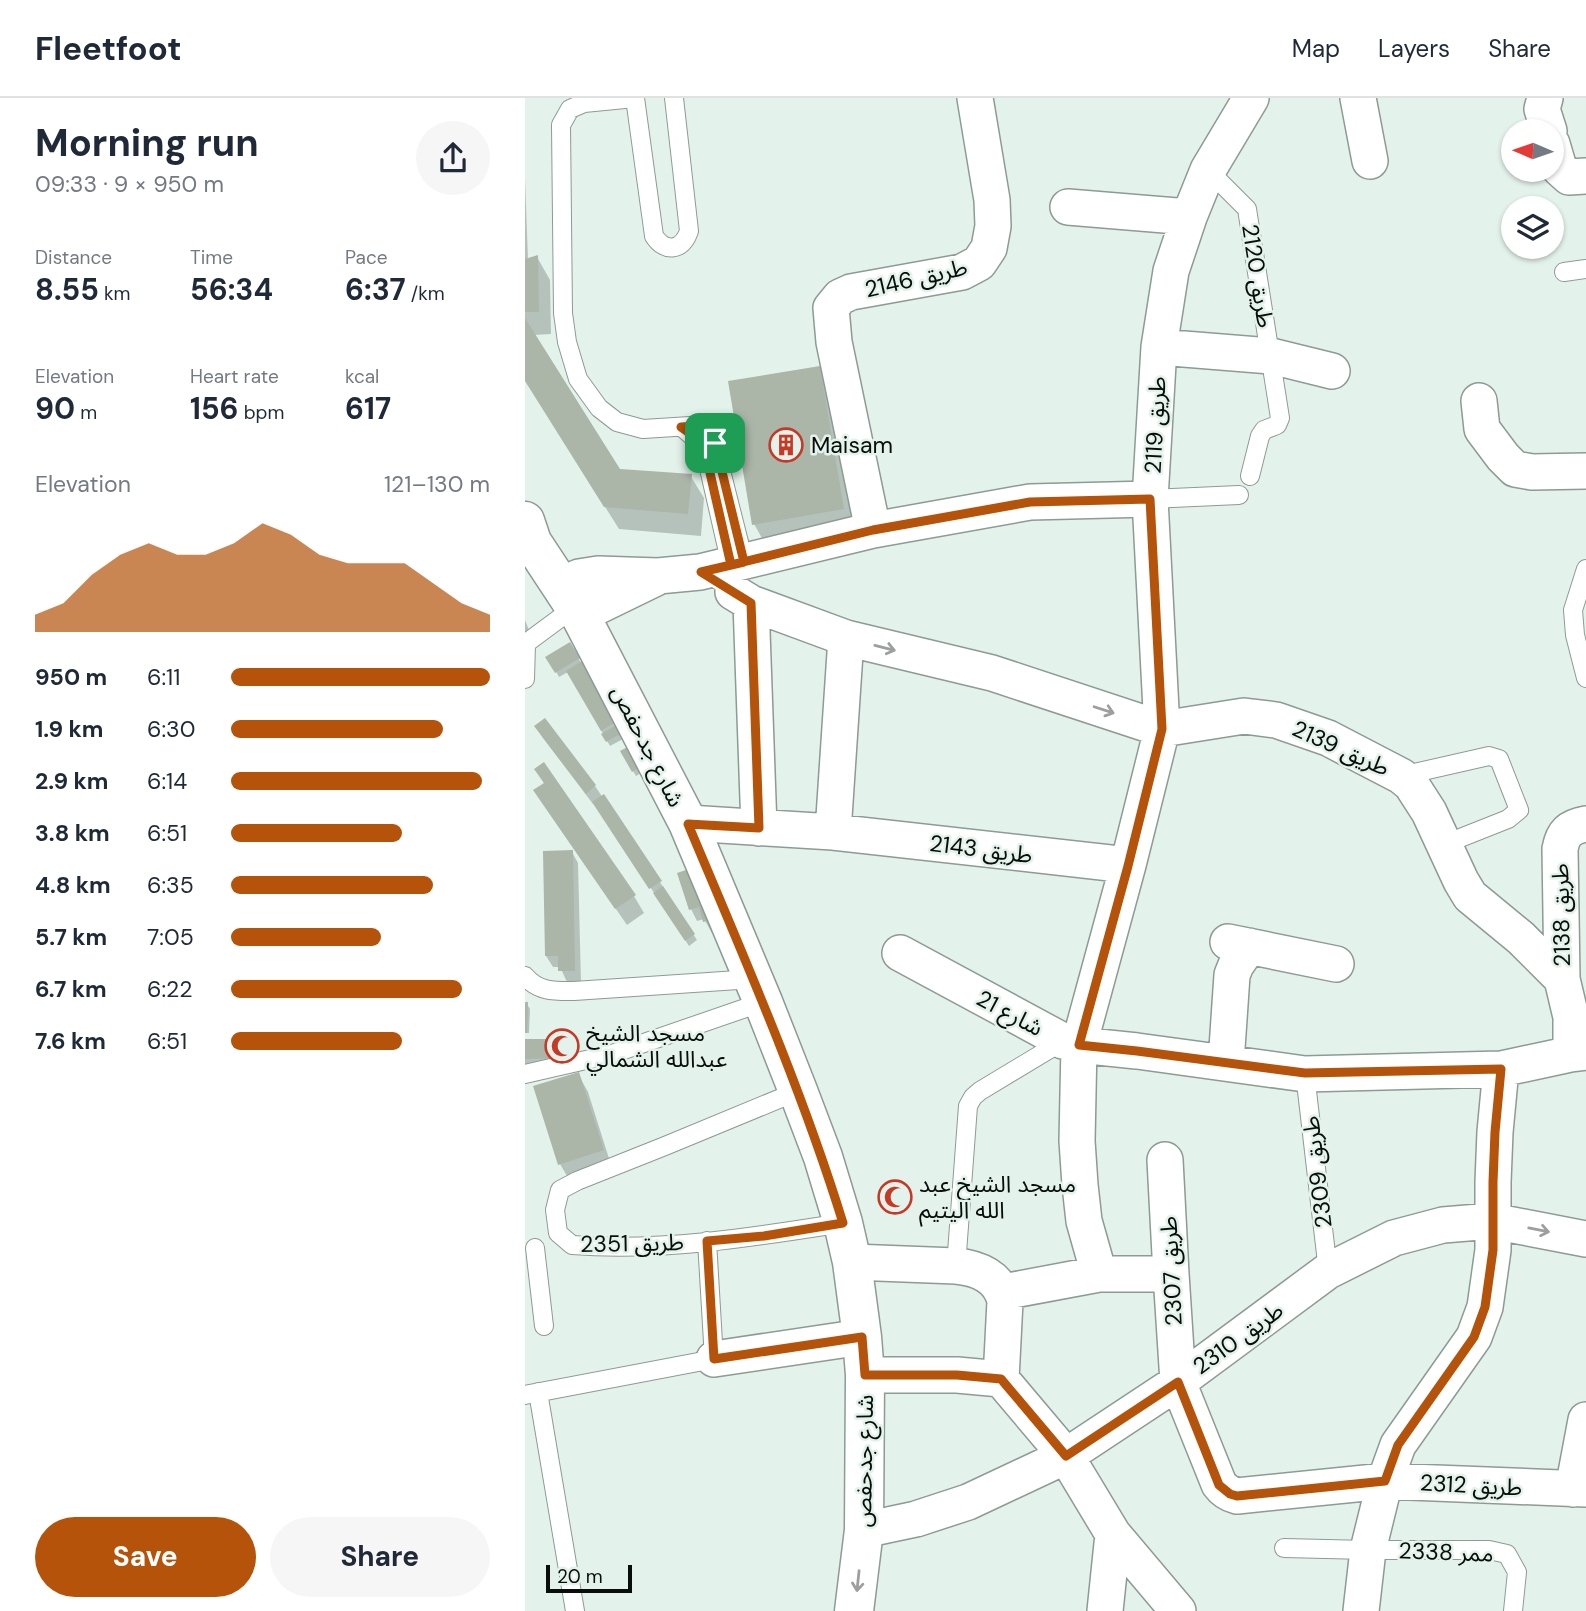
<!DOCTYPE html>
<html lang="en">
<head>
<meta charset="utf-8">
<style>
  :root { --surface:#fff; --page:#f6f6f7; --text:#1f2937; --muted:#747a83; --line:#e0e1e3; --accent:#b45309 }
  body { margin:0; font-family:"DM Sans","Noto Sans Arabic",sans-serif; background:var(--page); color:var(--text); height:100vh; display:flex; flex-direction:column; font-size:26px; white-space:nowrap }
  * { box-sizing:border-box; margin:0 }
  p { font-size:23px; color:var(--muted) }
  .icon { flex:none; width:38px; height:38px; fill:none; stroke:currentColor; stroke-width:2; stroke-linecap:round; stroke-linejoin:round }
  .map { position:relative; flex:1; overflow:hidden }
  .side { display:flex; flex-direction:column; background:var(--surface); width:525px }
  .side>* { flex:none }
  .needle { width:46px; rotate:272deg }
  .tools { position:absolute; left:976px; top:21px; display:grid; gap:14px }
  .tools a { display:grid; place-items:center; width:63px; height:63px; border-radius:50%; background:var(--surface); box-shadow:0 2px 5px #0004; font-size:35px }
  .scale { position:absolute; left:21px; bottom:18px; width:86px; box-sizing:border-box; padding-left:7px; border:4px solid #090e0c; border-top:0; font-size:19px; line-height:24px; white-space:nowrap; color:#090e0c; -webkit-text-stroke:5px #e3f3eb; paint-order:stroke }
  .pin { position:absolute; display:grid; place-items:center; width:60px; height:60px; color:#fff; margin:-30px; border-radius:14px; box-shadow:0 4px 10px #0006 }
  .round { display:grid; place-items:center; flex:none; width:74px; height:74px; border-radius:37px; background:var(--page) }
  .overview { display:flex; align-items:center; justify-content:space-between; height:119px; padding:0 35px }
  h1 { font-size:38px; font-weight:700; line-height:52px }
  .metrics { display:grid; grid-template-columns:repeat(3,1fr); gap:10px; height:119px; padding:7px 35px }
  .metrics div { display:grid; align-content:center }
  .metrics b { font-size:30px; font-weight:700 }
  .metrics small { font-size:19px; font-weight:400 }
  .metrics p { font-size:19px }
  .chart { height:196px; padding:14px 35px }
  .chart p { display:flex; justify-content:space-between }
  .chart svg { width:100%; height:126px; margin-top:7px; fill:var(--accent); opacity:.7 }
  .action { display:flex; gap:14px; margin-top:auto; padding:14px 35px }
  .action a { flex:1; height:80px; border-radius:42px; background:var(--accent); color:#fff; font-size:28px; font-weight:700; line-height:80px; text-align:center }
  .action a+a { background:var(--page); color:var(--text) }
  ul { padding:0 35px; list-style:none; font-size:23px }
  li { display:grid; grid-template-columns:112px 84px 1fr; align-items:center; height:52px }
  li i { height:18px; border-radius:9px; background:var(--accent) }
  header { display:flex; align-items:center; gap:42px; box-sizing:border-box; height:98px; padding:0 35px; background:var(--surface); border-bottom:2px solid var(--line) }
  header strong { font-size:33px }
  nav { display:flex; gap:38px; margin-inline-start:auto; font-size:24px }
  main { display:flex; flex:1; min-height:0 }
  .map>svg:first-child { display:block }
  .shadow { fill:#0003 }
  .building { fill:#abb5a8 }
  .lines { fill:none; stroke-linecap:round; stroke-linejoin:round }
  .service-casing { stroke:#8c9b94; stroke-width:20 }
  .minor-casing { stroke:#8c9b94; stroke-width:38 }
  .tertiary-casing { stroke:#8c9b94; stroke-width:41 }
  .service { stroke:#fff; stroke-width:18 }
  .minor { stroke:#fff; stroke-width:35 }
  .tertiary { stroke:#fff; stroke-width:38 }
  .oneway { stroke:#9d9f9e }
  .route-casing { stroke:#fff; stroke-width:14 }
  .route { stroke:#b45309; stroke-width:9 }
  .labels { text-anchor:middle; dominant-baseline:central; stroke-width:5; stroke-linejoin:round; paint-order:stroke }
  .street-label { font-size:23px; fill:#090e0c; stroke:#e3f3eb }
  .poi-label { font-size:23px; fill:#090e0c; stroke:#e3f3eb; text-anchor:start }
</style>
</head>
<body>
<header>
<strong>Fleetfoot</strong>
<nav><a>Map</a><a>Layers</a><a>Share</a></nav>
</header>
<main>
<section class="side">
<div class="overview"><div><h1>Morning run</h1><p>09:33 · 9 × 950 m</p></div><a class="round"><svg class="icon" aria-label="share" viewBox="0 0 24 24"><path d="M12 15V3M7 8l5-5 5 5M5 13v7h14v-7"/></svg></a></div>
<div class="metrics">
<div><p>Distance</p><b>8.55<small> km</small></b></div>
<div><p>Time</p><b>56:34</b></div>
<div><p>Pace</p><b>6:37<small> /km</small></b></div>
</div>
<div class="metrics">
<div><p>Elevation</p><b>90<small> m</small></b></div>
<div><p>Heart rate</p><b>156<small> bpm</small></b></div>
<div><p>kcal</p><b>617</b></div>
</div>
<div class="chart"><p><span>Elevation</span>121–130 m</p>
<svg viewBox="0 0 160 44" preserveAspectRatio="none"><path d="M0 44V38L10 34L20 24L30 17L40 13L50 17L60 17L70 13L80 6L90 10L100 17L110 20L120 20L130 20L140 27L150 34L160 38V44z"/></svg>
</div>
<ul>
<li><b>950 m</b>6:11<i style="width:100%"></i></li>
<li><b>1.9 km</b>6:30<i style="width:82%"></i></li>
<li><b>2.9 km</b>6:14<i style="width:97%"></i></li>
<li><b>3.8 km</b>6:51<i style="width:66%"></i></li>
<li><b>4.8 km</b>6:35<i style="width:78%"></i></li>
<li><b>5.7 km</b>7:05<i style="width:58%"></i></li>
<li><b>6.7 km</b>6:22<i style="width:89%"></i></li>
<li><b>7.6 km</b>6:51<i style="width:66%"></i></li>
</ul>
<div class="action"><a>Save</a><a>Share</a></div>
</section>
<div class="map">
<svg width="1061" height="1513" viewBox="0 0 1061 1513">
  <rect width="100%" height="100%" fill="#e3f3eb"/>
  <!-- shadow -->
  <path class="shadow" d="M0,80L3,162L12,159L25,182L26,236L8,237L94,372L165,377L179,400L176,438L94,431L0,282Z
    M294,269L307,292L330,434L242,449L229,426Z
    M0,522L11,550L0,554Z
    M45,546L97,635L95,636L98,641L85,648L43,574L34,579L23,559Z
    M20,622L70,688L135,784L172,842L164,848L70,705L68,706L18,640L11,629Z
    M97,654L121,672L111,678Z
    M11,671L109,798L119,815L102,827L21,710L20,687Z
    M47,754L53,765L56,884H42L35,869H28L21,858Z
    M154,776L198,831L187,835L179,821L172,823L166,811Z
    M0,906H2L5,911L4,935H0Z
    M36,942L43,954V971L0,972V943Z
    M53,976L63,994L87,1070L45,1083L35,1066Z"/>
  <!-- building -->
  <path class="building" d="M13,157L14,214H0V161Z
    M0,220L95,371L167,376L163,416L79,409L0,283Z
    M295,268L319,411L227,427L203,283Z
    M45,544L55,560L30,575L20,559Z
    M57,563L92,623L76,633L41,573Z
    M20,620L71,687L61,696L9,628Z
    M92,627L97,635L81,644L76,636Z
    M108,646L120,666L107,674L95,653Z
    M19,664L111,797L90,811L8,692L19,685L9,671Z
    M79,696L137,783L124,791L67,704Z
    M48,752L50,873H33V858H20L18,753Z
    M176,767L193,820L178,824L174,809L164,812L152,775Z
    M138,788L170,836L160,843L128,795Z
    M0,904H3L2,935H0Z
    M0,941H37L38,960L0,961Z
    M54,974L79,1052L33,1067L8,988Z"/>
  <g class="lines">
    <defs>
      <path id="service" d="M110,0L59,5L45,11L36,27L38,215L42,244L53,281L74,310L92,324L118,331L165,328L173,330L181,334L189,345L219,464
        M110,0L129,138C140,155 157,153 164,133L149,0
        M683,72L722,111L755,320L752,327L739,332L735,338L725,378
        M1039,174L1061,171
        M159,331L174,344L180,353L206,467
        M625,401L714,397
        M1061,471L1048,512L1050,537L1061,580
        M0,546L50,509
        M0,581L1,546
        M876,678L964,658L974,661L994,712L983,721L920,746
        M0,878C13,894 30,893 49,893L228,881
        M0,976L87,956L238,904
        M780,976L803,1173
        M273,993L140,1048L52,1083L35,1092L30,1112L33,1135L47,1147C137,1154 229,1139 318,1125
        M10,1150L19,1228
        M431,1168L443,1008L448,999L455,993L538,943
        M13,1294L50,1513
        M0,1297L189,1261L182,1143
        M759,1450L843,1452H964L982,1456L992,1474L988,1513"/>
      <path id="minor" d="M833,0L845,63
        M1020,0L1017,11L1024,33
        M1027,46L1034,70L1044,79L1061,78
        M543,109L664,119
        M634,249L746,258L807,273
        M954,303L957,331L978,359L990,371L1007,374L1061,373
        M348,432L309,244L306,210L315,199L326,194L437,174L454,165L464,150L468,128L467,102L450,0
        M36,487L54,479L73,476L133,478L175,474L348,432L505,404L625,401
        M208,494L226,505L234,730
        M226,505L321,540L467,575L637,631L719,618L751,622L803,640L876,678L886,686L904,714L936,783L945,798L996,840L1037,881L1046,919V956
        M55,517L131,480
        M163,725L308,734L603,767
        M308,734L321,540
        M703,844L811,866
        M375,855L538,943L554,947L612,953L780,976L976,971L1046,956L1061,954
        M1037,881L1035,751C1038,735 1044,729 1061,726
        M701,965L707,877L711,867L724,848
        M640,1062L646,1176L653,1284L694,1386C699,1393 704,1396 712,1398L860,1383L1061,1391
        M327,1164L431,1168C453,1170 475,1179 480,1203L476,1281
        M574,1176L559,1123L555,1087L552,1043L554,947L603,767L637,631L625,401L634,249L646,173L664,119L683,72L726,0
        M478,1194L574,1176H646
        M189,1261L337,1239
        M340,1277H432L476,1281L541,1358L588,1436L653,1513
        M1048,1391L1061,1322
        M339,1432L391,1421L443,1404L541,1358L653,1284L803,1173L869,1140L918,1127L967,1123L1061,1141
        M580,1513L588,1436
        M836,1513L843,1452L860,1383L873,1347L949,1239L960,1209L968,1152V1084L970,1034L976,971"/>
      <path id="tertiary" d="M0,423L7,444L55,517L163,725L238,904L273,993L298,1059L318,1125L327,1164L337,1239L340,1277L339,1432L329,1513"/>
    </defs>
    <!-- service casing -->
    <use href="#service" class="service-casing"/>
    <!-- minor casing -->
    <use href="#minor" class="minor-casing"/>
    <!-- tertiary casing -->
    <use href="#tertiary" class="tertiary-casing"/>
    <!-- service -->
    <use href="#service" class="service"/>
    <!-- minor -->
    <use href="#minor" class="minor"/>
    <!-- tertiary -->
    <use href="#tertiary" class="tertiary"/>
  </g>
  <!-- one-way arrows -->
  <defs><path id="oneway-shaft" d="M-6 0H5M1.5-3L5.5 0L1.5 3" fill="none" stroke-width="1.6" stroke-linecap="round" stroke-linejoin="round" transform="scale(1.75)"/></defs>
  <g class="oneway">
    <use href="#oneway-shaft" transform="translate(360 550) rotate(14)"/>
    <use href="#oneway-shaft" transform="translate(579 612) rotate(18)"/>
    <use href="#oneway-shaft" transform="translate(1014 1132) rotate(11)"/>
    <use href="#oneway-shaft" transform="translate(333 1483) rotate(96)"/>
  </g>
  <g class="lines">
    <defs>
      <path id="route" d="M190,345L219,464L176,474L226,505L234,730L163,726C218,857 276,989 318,1125L239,1138L182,1143L189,1261L337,1239L340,1277H432L476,1281L541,1358L653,1284L694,1387L705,1396L712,1398L860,1383L873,1347L949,1239L960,1209L968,1152V1084L970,1034L976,971L780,975L612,953L554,947L603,768L637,631L625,401L505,404L348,432L206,467L180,353L166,336L156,329C171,328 182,332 190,345"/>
    </defs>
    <!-- route casing -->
    <use href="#route" class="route-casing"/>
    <!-- route -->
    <use href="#route" class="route"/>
  </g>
  <!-- icons -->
  <defs>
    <symbol id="building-ring" viewBox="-11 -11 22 22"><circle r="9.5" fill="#e3f3eb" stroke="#c53927" stroke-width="1.5"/><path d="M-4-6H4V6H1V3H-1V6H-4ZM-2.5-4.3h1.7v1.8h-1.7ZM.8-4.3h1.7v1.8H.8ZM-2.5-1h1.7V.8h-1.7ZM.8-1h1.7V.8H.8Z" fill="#c53927"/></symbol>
    <symbol id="mosque-ring" viewBox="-11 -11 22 22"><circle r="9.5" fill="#e3f3eb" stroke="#c53927" stroke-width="1.5"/><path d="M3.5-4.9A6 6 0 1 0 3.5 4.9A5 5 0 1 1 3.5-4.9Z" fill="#c53927"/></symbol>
  </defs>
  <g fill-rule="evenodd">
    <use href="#building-ring" x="242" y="328" width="38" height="38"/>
    <use href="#mosque-ring" x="18" y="929" width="38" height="38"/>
    <use href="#mosque-ring" x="351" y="1080" width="38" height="38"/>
  </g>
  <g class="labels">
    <!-- street labels -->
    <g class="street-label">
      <text transform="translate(733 178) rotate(81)">طريق 2120</text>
      <text transform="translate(391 180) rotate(-13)">طريق 2146</text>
      <text transform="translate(630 327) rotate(-87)">طريق 2119</text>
      <text transform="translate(123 648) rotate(63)">شارع جدحفص</text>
      <text transform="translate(816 650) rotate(24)">طريق 2139</text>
      <text transform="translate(456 751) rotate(7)">طريق 2143</text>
      <text transform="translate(1036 817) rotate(-91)">طريق 2138</text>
      <text transform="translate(485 915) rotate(28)">شارع 21</text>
      <text transform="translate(792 1074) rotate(-97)">طريق 2309</text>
      <text transform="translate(107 1145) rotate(-1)">طريق 2351</text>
      <text transform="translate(646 1173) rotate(-93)">طريق 2307</text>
      <text transform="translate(713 1240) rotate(-36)">طريق 2310</text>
      <text transform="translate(339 1363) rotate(-89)">شارع جدحفص</text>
      <text transform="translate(946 1387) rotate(3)">طريق 2312</text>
      <text transform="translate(921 1454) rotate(2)">ممر 2338</text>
    </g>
    <!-- poi labels -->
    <g class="poi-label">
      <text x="286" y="347">Maisam</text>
      <text x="61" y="935">مسجد الشيخ<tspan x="61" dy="26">عبدالله الشمالي</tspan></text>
      <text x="394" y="1086">مسجد الشيخ عبد<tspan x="394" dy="26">الله اليتيم</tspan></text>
    </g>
  </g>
</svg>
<div class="tools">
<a><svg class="needle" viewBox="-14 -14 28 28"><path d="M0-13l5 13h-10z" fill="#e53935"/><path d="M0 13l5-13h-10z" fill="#747a83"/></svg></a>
<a><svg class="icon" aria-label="layers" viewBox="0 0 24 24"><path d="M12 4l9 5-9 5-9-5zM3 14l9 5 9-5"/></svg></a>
</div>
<div class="scale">20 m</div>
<div class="pin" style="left:190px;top:345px;background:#1e9e55"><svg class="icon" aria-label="arrive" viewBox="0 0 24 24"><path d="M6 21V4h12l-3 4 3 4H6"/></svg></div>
</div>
</main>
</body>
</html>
